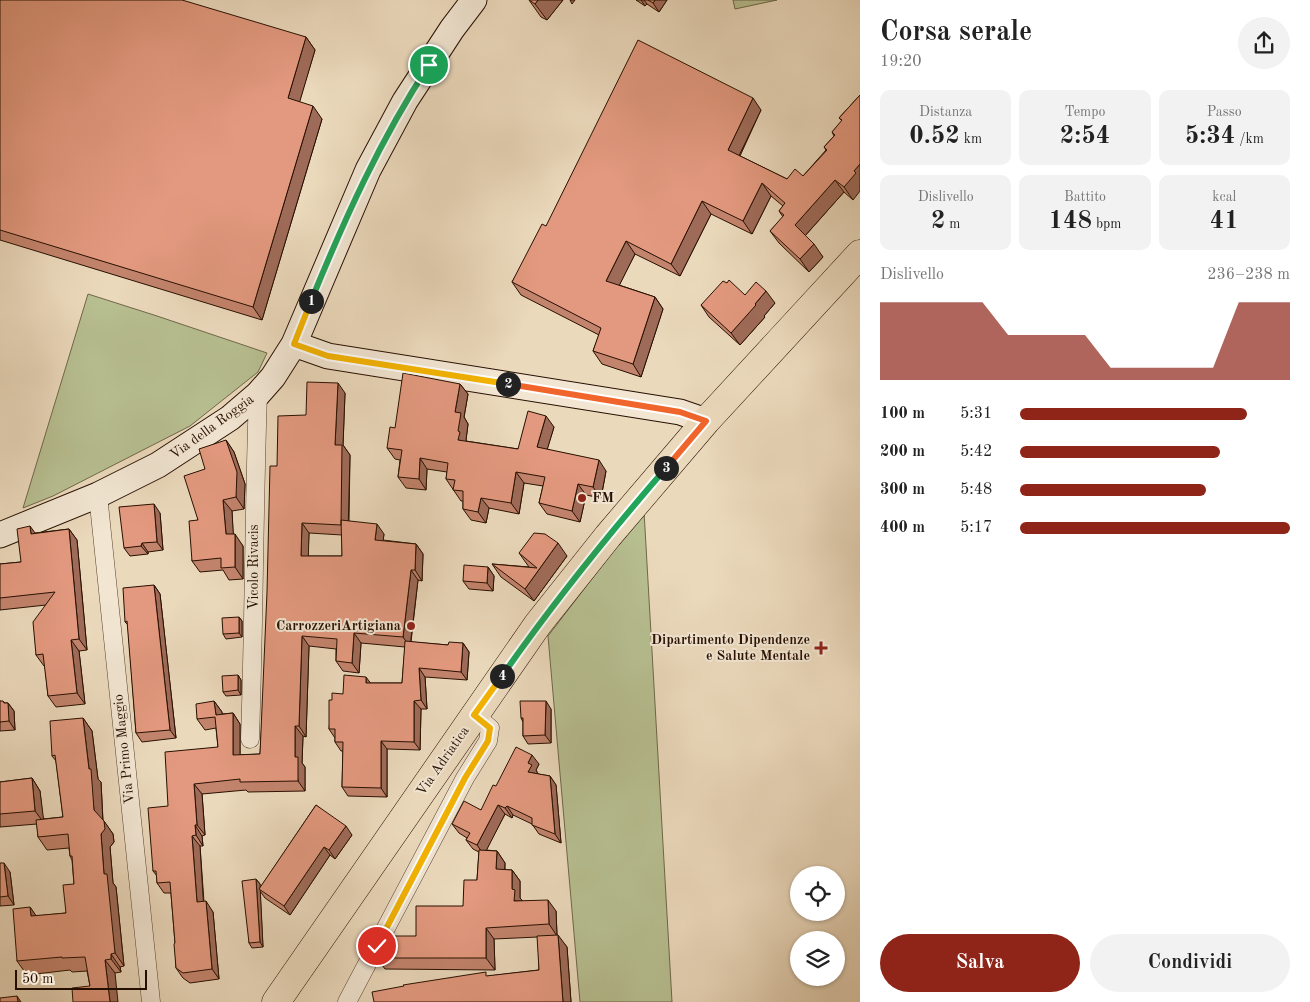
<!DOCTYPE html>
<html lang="it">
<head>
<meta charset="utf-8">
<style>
  :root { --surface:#fff; --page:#f2f2f2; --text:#222; --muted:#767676; --accent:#8f2418 }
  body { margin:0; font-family:"Old Standard TT",serif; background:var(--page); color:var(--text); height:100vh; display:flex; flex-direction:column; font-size:19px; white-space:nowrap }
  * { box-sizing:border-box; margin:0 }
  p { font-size:16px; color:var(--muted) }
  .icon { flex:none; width:28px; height:28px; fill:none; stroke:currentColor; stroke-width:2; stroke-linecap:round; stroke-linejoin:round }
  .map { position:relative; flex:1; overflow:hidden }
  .drawer { display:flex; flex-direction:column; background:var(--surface); width:450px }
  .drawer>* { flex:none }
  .fabs { position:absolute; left:790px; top:866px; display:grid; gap:10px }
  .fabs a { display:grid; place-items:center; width:55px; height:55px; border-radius:50%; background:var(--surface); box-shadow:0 1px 4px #0004; font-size:25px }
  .scale { position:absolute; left:15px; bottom:12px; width:132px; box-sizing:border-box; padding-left:5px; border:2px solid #270f00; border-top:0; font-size:14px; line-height:18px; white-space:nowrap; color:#270f00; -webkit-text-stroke:4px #f2e6d3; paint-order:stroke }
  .pin { position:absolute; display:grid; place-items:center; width:42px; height:42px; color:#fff; margin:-21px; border:2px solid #fff; border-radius:50%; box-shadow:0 1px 5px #0007 }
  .km { position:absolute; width:25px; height:25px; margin:-12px; border-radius:50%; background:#222; color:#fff; font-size:14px; line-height:25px; text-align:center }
  .round { display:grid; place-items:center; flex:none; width:52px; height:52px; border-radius:26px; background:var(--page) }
  .summary { display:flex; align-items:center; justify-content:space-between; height:85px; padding:0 20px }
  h1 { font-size:28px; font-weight:700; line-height:38px }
  .metrics { display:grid; grid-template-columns:repeat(3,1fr); gap:8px; height:85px; padding:5px 20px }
  .metrics div { display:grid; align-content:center; border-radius:10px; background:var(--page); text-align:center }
  .metrics b { font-size:25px; font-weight:700 }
  .metrics small { font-size:14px; font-weight:400 }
  .metrics p { font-size:14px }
  .chart { height:140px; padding:10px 20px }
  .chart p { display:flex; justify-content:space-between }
  .chart svg { width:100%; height:90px; margin-top:5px; fill:var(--accent); opacity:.7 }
  .button { display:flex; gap:10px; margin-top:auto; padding:10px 20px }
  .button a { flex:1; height:58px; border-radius:30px; background:var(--accent); color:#fff; font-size:20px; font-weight:700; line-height:58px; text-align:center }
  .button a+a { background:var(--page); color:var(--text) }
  ul { padding:0 20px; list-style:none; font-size:16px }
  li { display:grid; grid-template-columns:80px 60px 1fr; align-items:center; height:38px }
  li i { height:12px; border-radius:6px; background:var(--accent) }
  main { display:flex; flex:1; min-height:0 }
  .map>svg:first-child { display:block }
  .green { fill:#b7bf91; stroke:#6f6748 }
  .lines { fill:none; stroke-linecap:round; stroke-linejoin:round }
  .street-casing { stroke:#58422f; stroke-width:19 }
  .secondary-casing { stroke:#270f00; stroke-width:27 }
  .primary-casing { stroke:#270f00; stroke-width:29 }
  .street { stroke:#f2e6d3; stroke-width:18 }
  .secondary { stroke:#f2e6d3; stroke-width:25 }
  .primary { stroke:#ebd9bc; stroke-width:28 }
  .wall { fill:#c3846d; stroke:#270f00; fill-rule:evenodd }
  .shaded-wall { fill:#9f6b59; stroke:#270f00 }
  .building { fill:#e3997f; stroke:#270f00 }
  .split-1-casing { stroke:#fff; stroke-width:10 }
  .split-2-casing { stroke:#fff; stroke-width:10 }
  .split-3-casing { stroke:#fff; stroke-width:10 }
  .split-4-casing { stroke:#fff; stroke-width:10 }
  .split-5-casing { stroke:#fff; stroke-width:10 }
  .split-1 { stroke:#22a559; stroke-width:6 }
  .split-2 { stroke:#f5b400; stroke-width:6 }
  .split-3 { stroke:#f0652b; stroke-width:6 }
  .split-4 { stroke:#22a559; stroke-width:6 }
  .split-5 { stroke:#f5b400; stroke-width:6 }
  .poi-dot { fill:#8f2418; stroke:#f2e6d3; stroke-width:2 }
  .labels { text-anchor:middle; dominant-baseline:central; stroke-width:4; stroke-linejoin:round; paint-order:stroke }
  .street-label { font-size:14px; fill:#270f00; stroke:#f2e6d3 }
  .poi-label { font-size:14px; font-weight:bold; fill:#270f00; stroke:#f2e6d3; text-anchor:end }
</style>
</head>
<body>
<main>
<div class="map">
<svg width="860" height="1002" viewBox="0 0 860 1002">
  <rect width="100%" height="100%" fill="#ebd9bc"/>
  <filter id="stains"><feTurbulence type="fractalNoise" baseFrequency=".004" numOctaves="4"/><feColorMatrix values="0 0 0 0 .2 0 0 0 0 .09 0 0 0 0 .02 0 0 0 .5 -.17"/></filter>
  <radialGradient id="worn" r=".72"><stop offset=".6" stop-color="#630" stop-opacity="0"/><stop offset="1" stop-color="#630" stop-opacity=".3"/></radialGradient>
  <!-- green -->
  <path class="green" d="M733,0H777L735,9Z
    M88,294L157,316L267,353L258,372L190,426L53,496L23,508Z
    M644,511L672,1002H580L548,636Z"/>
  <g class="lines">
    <defs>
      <path id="street" d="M98,495L151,1002
        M250,739C254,624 254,509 258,394
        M347,1002L465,778L488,741L490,728L474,715"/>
      <path id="secondary" d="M294,344L328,356L680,412L706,421
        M0,535L98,495L158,465L230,418L258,394L273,377L294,344L368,170L405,101L452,29L474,0"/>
      <path id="primary" d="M276,1002L538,624L608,536L706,421L860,254"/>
    </defs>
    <!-- street casing -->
    <use href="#street" class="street-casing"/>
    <!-- secondary casing -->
    <use href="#secondary" class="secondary-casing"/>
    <!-- primary casing -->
    <use href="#primary" class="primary-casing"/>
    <!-- street -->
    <use href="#street" class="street"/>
    <!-- secondary -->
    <use href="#secondary" class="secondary"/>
    <!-- primary -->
    <use href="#primary" class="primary"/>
  </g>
  <!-- wall -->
  <path class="wall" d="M0,0L306,37L315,50L299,102L322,119L262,320L0,240Z
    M529,0H563L547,20L541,17Z
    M636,0H667L659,12L647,4L645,6Z
    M860,95L853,200L844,192L805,236L823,257L809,272L779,243L770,231L783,217L779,211L783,206L771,196L752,234L711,214L680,276L635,254L619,285L655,297L663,309L641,377L602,364L593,351L599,335L521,295L512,282L546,226L761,110L740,156L787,179L803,176L826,150L824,147L834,136L832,132L842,121L839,118Z
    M745,295L775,303L764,316L765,317L740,345L709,317L701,305Z
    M460,384L468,394L464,417L468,424L466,440V441L518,449L554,427L547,449L606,471L601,498L586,495L580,522L547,514L539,503L543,486L524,483L519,514L489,508L486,523L471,520L463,509V501H461L446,479L447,472L427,469L426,490L406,488L398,477L400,460L395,459L387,448Z
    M345,393L343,445L350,455L349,521L384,534L383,540L416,544L423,554L422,581L418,580L411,642L448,645L463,643L469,652L467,680L425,677L427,709H421L420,750L387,749V797L348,796L342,787L343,751H341L335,742V738L329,729L332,700L343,694L370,683H402L405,647L361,643L359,673L343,671L336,661V649L309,646L306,737L303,736L302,763L305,767V791L248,792L246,790L202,794L205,835L202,836L203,846H200L204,902L213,912L219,979L190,983L183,978L176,968L175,943L171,893H164L157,883V876L153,871L168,806L218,747L216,728L205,730L197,719L214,701L222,712V714L233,713L240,724V755L260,754L277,466L306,415ZM309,533L342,535V556H308Z
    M226,440L234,452L245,484L244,509L232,511L233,534L243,546V579L229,580L223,570L200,572L192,561L205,469Z
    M160,513L163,550L148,552V554L130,556L124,548Z
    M69,529L77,540L87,650L79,651L85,704L56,707L48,696L45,666H44L36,655L46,605L0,610V564L21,562L35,533Z
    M519,553L567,556L534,601L501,577L492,564L529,567Z
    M488,567L494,576L493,591L469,589L463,581Z
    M154,585L160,594L176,738L142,742L136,733L128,625L125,622Z
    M239,617L242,621V637L226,639L223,634Z
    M238,675L241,680V695L226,696L223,692Z
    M0,701L5,703H8L14,711L15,730L0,731Z
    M551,709V743L528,744L523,736V722L521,718Z
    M83,718L92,731L98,779L101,782L103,820L113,834L114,842L110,847L113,883L116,887L124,966L120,967L121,972L115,973L90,986L87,971L72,972L70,970L27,975L17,961L30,907L36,916L66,913L74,884L72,860L70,856L69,848L47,850L38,837L37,824L0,827V782L32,778L40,791L43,819L63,817L56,761L52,756Z
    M539,764L536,770L538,774L550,776L556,785L561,843L539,834L532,824L513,815L512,818L505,814L486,850L497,851L505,863V870H512L520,881V898L522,901L556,911L557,935L567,947L571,1002H374L489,976L539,970L538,937L494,939L495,970L385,969L377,958L416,936L463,906L477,880L479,852L473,849L466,840L467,838L459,833L452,824L481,810Z
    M316,805L352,835L335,859L330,855L290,915L265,898L260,891L263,947L252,948L249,943L256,879L260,884V888Z
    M0,863L10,872L14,905L0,906Z"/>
  <!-- shaded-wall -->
  <path class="shaded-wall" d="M538,0H563L547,20L535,4Z
    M570,0H575L572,4Z
    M641,0H644L647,4L645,6Z
    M655,0H667L659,12L653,3Z
    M306,37L315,50L297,111L288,98Z
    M753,98L761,110L736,162L728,150Z
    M313,106L322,119L262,320L253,307Z
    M860,164V191L853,200L844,187L854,171Z
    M835,180L844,192L803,238L795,225Z
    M762,183L771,196L752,234L743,221Z
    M702,201L711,214L680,276L671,264Z
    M626,241L635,254L615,294L606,281Z
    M814,244L823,257L809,272L800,259Z
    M766,291L775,303L764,316L765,317L740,345L731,333Z
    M655,297L663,309L641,377L633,364Z
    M338,383L345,393L343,445L350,455L348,535L341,525L335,445Z
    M460,384L468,394L464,417L468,424L466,440L467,443L458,440L455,412Z
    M546,416L554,427L545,457L537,447Z
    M226,440L234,452L245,484L244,509L236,497Z
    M420,458L427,469L426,490L419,479Z
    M599,460L606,471L601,498L593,487Z
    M516,472L524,483L519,514L511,503Z
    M578,484L586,495L580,522L572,511Z
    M481,498L489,508L486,523L478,512Z
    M223,500L232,511L234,546L226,534Z
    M154,504L160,513L163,550L157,542Z
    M302,523L309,533L308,567L301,556Z
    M377,524L384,534L382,550L375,540Z
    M30,526L38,537L31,534Z
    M69,529L77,540L87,650L79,639Z
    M235,534L243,546V579L235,567Z
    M142,543L148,552V554L141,546Z
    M558,543L567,556L534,601L525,589Z
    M416,544L423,554L422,581L415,570Z
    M488,567L494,576L493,591L487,583Z
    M411,570L418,580L410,647L403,637Z
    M154,585L160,594L176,738L170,730Z
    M239,617L242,621V637L239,633Z
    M354,633L361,643L359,673L352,663Z
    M302,636L309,646L306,737L299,726Z
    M71,640L79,651L85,704L77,693Z
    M463,643L469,652L467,680L461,672Z
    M419,668L425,677L427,709L421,700Z
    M238,675L241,680V695L238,690Z
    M366,677L372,685L366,683Z
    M3,701L8,708V703L14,711L15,730L9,721Z
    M214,701L222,712L223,725L216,715Z
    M414,701L421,709L420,750L414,742Z
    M546,701L551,709V743L545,735Z
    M233,713L240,724V765L233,755Z
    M83,718L92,731L98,779L101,782L103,824L94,810Z
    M295,726L303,736L302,763L305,767V791L298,781L295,757Z
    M381,741L387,749V797L381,788Z
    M532,755L539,764L536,770L538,774L528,772V763Z
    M550,776L556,785L561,843L555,834Z
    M32,778L40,791L44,823L35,811Z
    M194,784L202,794L205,835L197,825Z
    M498,805L505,814L484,855L477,845Z
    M507,806L513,815L512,818L505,808Z
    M104,821L113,834L114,842L110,847L113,883L116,887L124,966L115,953L104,874L101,834Z
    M195,825L202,836L203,846L196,835Z
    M346,826L352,835L335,859L329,850Z
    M192,836L200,846L204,912L197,902Z
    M324,847L330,855L290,915L284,906Z
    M497,851L505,863L504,881L496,869Z
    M4,863L10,872L14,905L8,896Z
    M512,870L520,881V898L523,901H514L512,889Z
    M256,879L260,884L263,947L260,942Z
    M548,900L556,911L557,936L549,924Z
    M206,901L213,912L219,979L212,969Z
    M30,907L39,920L31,916Z
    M486,928L494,939L495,970L486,958Z
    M558,935L567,947L571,1002H563Z
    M111,954L120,967L121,972L111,959Z
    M105,960L115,973L118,1002H110Z
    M17,996L21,1002H18Z"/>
  <!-- building -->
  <path class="building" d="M0,0H182L306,37L288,98L313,106L253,307L0,230Z
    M529,0H538L535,4Z
    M648,0H655L653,3Z
    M638,40L753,98L728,150L787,179L795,169L803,176L827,150L824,147L835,135L832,132L842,120L839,118L860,95V164L854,171L856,173L844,187L835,180L795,225L814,244L800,259L770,231L784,215L779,211L785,203L762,183L743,221L702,201L671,264L626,241L606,281L655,297L633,364L593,351L601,328L512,282L542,224L546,226Z
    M729,280L745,295L756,282L766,291L755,304L756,305L731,333L701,305L723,281L727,283Z
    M403,373L460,384L455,412L461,413L458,431L460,432L458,440L518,449L528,411L546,416L537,447L599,460L593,487L578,484L572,511L539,503L545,477L516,472L511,503L481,498L478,512L463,509V491L453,490L455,480L446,479L448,463L420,458L419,479L398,477L402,450L387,448L390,427L395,428Z
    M307,382L338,383L335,445H342L341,525L302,523L301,556H342L341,520L377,524L375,540L416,544L415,570H411L403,637L354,633L352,663L336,661L337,639L302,636L299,726H295V757H298V781L240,782V779L194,784L197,825H195L196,835L192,836L197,902L206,901L212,969L183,973L176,968L174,944L175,943L170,882L157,883L156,871H153L148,808L168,806L165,752L218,747L215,717L197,719L196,704L214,701L216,715L233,713V755L260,754L267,592L270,466H277L278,416L306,415Z
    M226,440L237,472L236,497L223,500L226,534H235V567L221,568V558L192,561L189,521L198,520L184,476L205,469L199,449Z
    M154,504L157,542L142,543L141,546L124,548L119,507Z
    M30,526L31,534L69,529L79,639L71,640L77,693L48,696L43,654L36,655L33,622L55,592L0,598V564L21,562L17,529Z
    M534,533L545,534L558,543L525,589L492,564L537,568L519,553Z
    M464,565L488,567L487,583L463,581Z
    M154,585L170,730L136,733L127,621L125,622L123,588Z
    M239,617V633L223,634L222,618Z
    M405,641L448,645L449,642L463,643L461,672L419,668L421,700L414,701V742L381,741V788L342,787L343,742H335V729H329V700H332V693L343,694L344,675L366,677V683H402Z
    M238,675V690L223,692L222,676Z
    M0,701H3L4,703H8L9,721L0,722Z
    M520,701H546L545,735L523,736V718H521Z
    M83,718L89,769H91L94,810L104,821L105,829L101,834L104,874H107L115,953L111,954V959L105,960L110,1002H73L72,988L90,986L85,957L62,958V957L17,961L13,909L30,907L31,916L66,913L63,885L74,884L72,856H70L68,834L38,837L36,820L63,817L55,755L52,756L50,721Z
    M516,747L532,755L528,763L532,765L528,772L550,776L555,834L532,825V818L507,806L505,808L498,805L477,845L466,840L470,833L452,824L464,801L481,810L493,785L496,786Z
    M32,778L35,811L0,814V782Z
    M316,805L346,826L329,850L324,847L284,906L259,889Z
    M479,850L497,851L496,869L512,870V889L515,890L514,901L548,900L549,924L486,928V958H377V941L380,936H416V906H463L464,880H477Z
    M0,863H4L8,896L0,897Z
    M256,879L260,942L249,943L242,881Z
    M558,935L563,1002H374L372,992L404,986L403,985L486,972V976L539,970L537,936Z
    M17,996L18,1002H0V998Z"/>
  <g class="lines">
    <defs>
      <path id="split-1" d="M311,301C345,218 380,140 429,65"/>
      <path id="split-2" d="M311,301L294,344L328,356L508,384"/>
      <path id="split-3" d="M508,384L680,412L706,421L666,468"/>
      <path id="split-4" d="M502,676C553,603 608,535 666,468"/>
      <path id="split-5" d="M377,946L465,778L488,741L490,728L474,715L502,676"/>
    </defs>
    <!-- split-1 casing -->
    <use href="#split-1" class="split-1-casing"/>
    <!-- split-2 casing -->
    <use href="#split-2" class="split-2-casing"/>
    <!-- split-3 casing -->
    <use href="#split-3" class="split-3-casing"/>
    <!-- split-4 casing -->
    <use href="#split-4" class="split-4-casing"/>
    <!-- split-5 casing -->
    <use href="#split-5" class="split-5-casing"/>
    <!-- split-1 -->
    <use href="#split-1" class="split-1"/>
    <!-- split-2 -->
    <use href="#split-2" class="split-2"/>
    <!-- split-3 -->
    <use href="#split-3" class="split-3"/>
    <!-- split-4 -->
    <use href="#split-4" class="split-4"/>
    <!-- split-5 -->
    <use href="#split-5" class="split-5"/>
  </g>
  <!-- markers -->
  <g class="poi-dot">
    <circle cx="582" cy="498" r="5"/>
    <circle cx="411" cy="626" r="5"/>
    <path d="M818.5 640.5h5v5h5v5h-5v5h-5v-5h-5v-5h5z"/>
  </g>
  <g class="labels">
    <!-- street labels -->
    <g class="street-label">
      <text transform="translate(212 427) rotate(-36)">Via della Roggia</text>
      <text transform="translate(254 567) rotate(-90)">Vicolo Rivacis</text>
      <text transform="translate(124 749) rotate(-96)">Via Primo Maggio</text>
      <text transform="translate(443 761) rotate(-55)">Via Adriatica</text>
    </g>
    <!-- poi labels -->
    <g class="poi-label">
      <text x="592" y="498" text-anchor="start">FM</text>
      <text x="401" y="626">CarrozzeriArtigiana</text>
      <text x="810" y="640">Dipartimento Dipendenze<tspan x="810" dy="16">e Salute Mentale</tspan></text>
    </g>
  </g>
  <rect width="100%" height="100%" filter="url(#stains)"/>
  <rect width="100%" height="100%" fill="url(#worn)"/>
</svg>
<div class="fabs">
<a><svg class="icon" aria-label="locate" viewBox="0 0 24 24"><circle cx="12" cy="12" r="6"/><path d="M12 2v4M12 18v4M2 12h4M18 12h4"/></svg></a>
<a><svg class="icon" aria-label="layers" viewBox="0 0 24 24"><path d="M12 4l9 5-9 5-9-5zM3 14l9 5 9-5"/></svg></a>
</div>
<div class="scale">50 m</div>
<div class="pin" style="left:429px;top:65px;background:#1e9e55"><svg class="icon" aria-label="arrive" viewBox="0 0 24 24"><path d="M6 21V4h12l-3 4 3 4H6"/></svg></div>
<div class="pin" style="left:377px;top:946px;background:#d93025"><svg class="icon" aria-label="check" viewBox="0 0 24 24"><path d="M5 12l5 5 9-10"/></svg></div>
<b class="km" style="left:311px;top:301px">1</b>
<b class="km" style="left:508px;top:384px">2</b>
<b class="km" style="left:666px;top:468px">3</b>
<b class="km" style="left:502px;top:676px">4</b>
</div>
<section class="drawer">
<div class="summary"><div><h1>Corsa serale</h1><p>19:20</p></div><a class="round"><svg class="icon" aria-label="share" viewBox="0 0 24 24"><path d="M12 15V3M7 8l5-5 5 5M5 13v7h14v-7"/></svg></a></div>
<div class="metrics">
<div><p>Distanza</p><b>0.52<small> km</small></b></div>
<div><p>Tempo</p><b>2:54</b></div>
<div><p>Passo</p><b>5:34<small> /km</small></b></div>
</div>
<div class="metrics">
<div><p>Dislivello</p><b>2<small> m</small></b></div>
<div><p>Battito</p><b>148<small> bpm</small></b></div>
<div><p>kcal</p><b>41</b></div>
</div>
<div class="chart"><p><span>Dislivello</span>236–238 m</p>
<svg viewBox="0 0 160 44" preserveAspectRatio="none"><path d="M0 44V6L10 6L20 6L30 6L40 6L50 22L60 22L70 22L80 22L90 38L100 38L110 38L120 38L130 38L140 6L150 6L160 6V44z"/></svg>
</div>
<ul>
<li><b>100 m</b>5:31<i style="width:84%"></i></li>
<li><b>200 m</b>5:42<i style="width:74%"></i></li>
<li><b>300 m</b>5:48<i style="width:69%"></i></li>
<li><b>400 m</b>5:17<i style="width:100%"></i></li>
</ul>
<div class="button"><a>Salva</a><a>Condividi</a></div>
</section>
</main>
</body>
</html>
